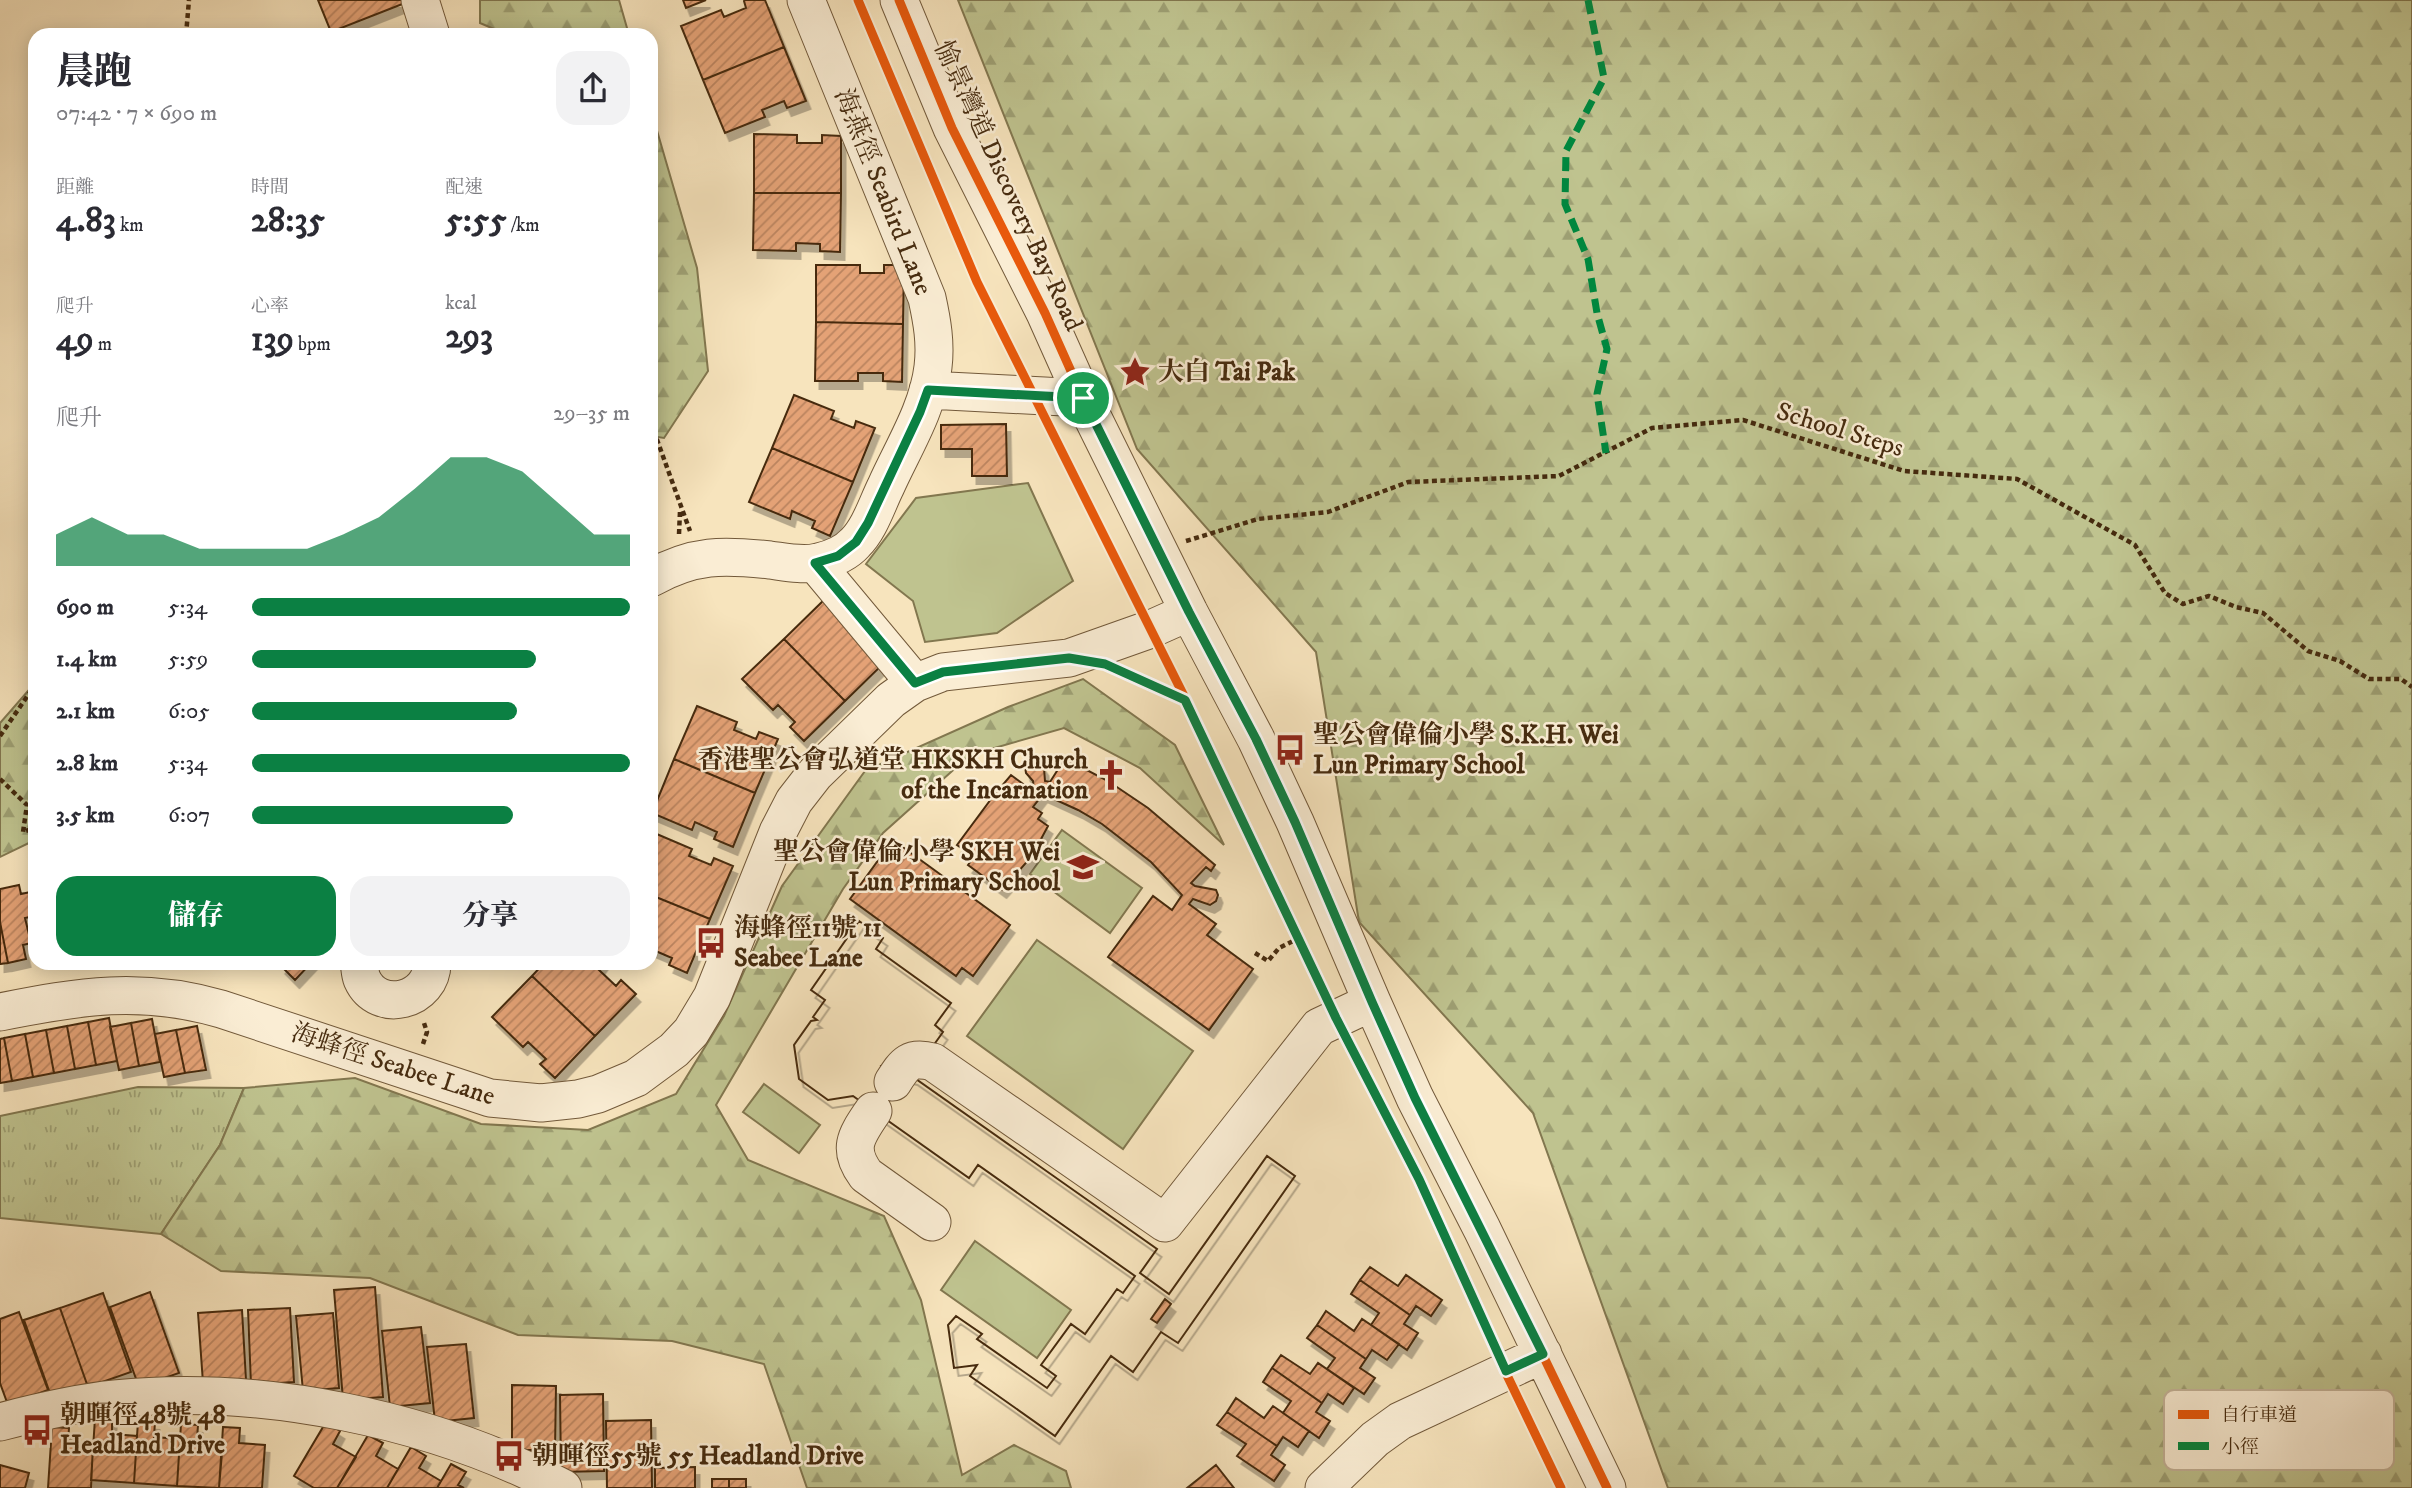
<!DOCTYPE html>
<html lang="zh-TW">
<head>
<meta charset="utf-8">
<style>
  :root { --surface:#fff; --page:#f2f2f3; --text:#2b2b33; --muted:#7c7c81; --accent:#0b8043 }
  body { margin:0; font-family:"IM FELL DW Pica","Noto Serif TC",serif; background:var(--page); color:var(--text); height:100vh; display:flex; flex-direction:column; font-size:26px; white-space:nowrap }
  * { box-sizing:border-box; margin:0 }
  p { font-size:23px; color:var(--muted) }
  .icon { flex:none; width:38px; height:38px; fill:none; stroke:currentColor; stroke-width:2; stroke-linecap:round; stroke-linejoin:round }
  .map { position:relative; flex:1; overflow:hidden }
  .sheet { position:absolute; left:28px; top:28px; width:630px; height:942px; display:flex; flex-direction:column; background:var(--surface); border-radius:21px; box-shadow:0 4px 18px #0003 }
  .sheet>* { flex:none }
  .pin { position:absolute; display:grid; place-items:center; width:60px; height:60px; color:#fff; margin:-30px; border:4px solid #fff; border-radius:50%; box-shadow:0 2px 7px #0007 }
  .round { display:grid; place-items:center; flex:none; width:74px; height:74px; border-radius:21px; background:var(--page) }
  .summary { display:flex; align-items:center; justify-content:space-between; height:119px; padding:0 28px }
  h1 { font-size:38px; font-weight:800; line-height:52px }
  .figures { display:grid; grid-template-columns:repeat(3,1fr); gap:10px; height:119px; padding:7px 28px }
  .figures div { display:grid; align-content:center }
  .figures b { font-size:35px; font-weight:800 }
  .figures small { font-size:19px; font-weight:400 }
  .figures p { font-size:19px }
  .chart { height:196px; padding:14px 28px }
  .chart p { display:flex; justify-content:space-between }
  .chart svg { width:100%; height:126px; margin-top:7px; fill:var(--accent); opacity:.7 }
  .button { display:flex; gap:14px; margin-top:auto; padding:14px 28px }
  .button a { flex:1; height:80px; border-radius:21px; background:var(--accent); color:#fff; font-size:28px; font-weight:800; line-height:80px; text-align:center }
  .button a+a { background:var(--page); color:var(--text) }
  ul { padding:0 28px; list-style:none; font-size:23px }
  li { display:grid; grid-template-columns:112px 84px 1fr; align-items:center; height:52px }
  li i { height:18px; border-radius:9px; background:var(--accent) }
  .map>svg:first-child { display:block }
  .grass { fill:url(#grass-tufts); stroke:#82774f; stroke-width:2 }
  .forest { fill:url(#forest-firs); stroke:#82774f; stroke-width:2 }
  .park { fill:#bfc38f; stroke:#82774f; stroke-width:2 }
  .building { fill:url(#building-hatch); stroke:#462b0f; stroke-width:2; fill-rule:evenodd; filter:url(#shadow) }
  .lines { fill:none; stroke-linecap:round; stroke-linejoin:round }
  .minor-casing { stroke:#72593a; stroke-width:39 }
  .path { stroke:#462b0f; stroke-width:4.5; stroke-dasharray:5 3.5; stroke-linecap:butt }
  .minor { stroke:#faedd4; stroke-width:37 }
  .quiet { stroke:#00873e; stroke-width:7; stroke-dasharray:14 7; stroke-linecap:butt }
  .cycleway-casing { stroke:#faedd4; stroke-width:13 }
  .cycleway { stroke:#e8590c; stroke-width:9 }
  .route-casing { stroke:#fff; stroke-width:14 }
  .route { stroke:#0b8043; stroke-width:9 }
  .labels { text-anchor:middle; dominant-baseline:central; stroke-width:5; stroke-linejoin:round; paint-order:stroke }
  .street-label { font-size:26px; fill:#462b0f; stroke:#faedd4 }
  .poi-label { font-size:26px; font-weight:bold; fill:#462b0f; stroke:#faedd4; text-anchor:start }
  .key { fill:#faedd4; stroke:#c4b399; stroke-width:2 }
  .key-label { font-size:19px; fill:#462b0f }
</style>
</head>
<body>
<div class="map">
<svg width="2412" height="1488" viewBox="0 0 2412 1488">
  <defs>
    <pattern id="grass-tufts" width="24" height="20" patternUnits="userSpaceOnUse" patternTransform="scale(1.75)"><rect width="24" height="20" fill="#bfc38f"/><path d="M3 7l-1-3M5 7V3M7 7l1-3M15 17l-1-3M17 17v-4M19 17l1-3" fill="none" stroke="#9d9f73"/></pattern>
    <pattern id="forest-firs" width="22" height="20" patternUnits="userSpaceOnUse" patternTransform="scale(1.75)"><rect width="22" height="20" fill="#bfc38f"/><path d="M5 1l3.5 6h-7zM16 11l3.5 6h-7z" fill="#9d9f73"/></pattern>
    <pattern id="building-hatch" width="6" height="6" patternUnits="userSpaceOnUse" patternTransform="scale(1.75)"><rect width="6" height="6" fill="#e4a276"/><path d="M-1 1l2-2M0 6l6-6M5 7l2-2" fill="none" stroke="#bb845f"/></pattern>
    <filter id="shadow"><feDropShadow dx="4.5" dy="8" stdDeviation="0" flood-color="#0004"/></filter>
  </defs>
  <rect width="100%" height="100%" fill="#f7e4bd"/>
  <filter id="stains"><feTurbulence type="fractalNoise" baseFrequency=".00286" numOctaves="4"/><feColorMatrix values="0 0 0 0 .2 0 0 0 0 .09 0 0 0 0 .02 0 0 0 .5 -.17"/></filter>
  <radialGradient id="worn" r=".72"><stop offset=".6" stop-color="#630" stop-opacity="0"/><stop offset="1" stop-color="#630" stop-opacity=".3"/></radialGradient>
  <!-- grass -->
  <path class="grass" d="M138,1087L244,1088L220,1145L161,1234L0,1218V1116Z"/>
  <!-- forest -->
  <path class="forest" d="M480,0H619L629,35H508L480,23Z
    M958,0H2412V1488H1668L1533,1113L1359,922L1316,652L1137,449Z
    M651,110L697,268L708,371L664,438L651,436Z
    M1083,679L1175,745L1224,845L1140,768L1064,728L970,755L883,833L843,889L716,1105L748,1160L884,1216L921,1300L962,1475L1014,1445L1066,1471L1071,1488H807L764,1364L672,1341L518,1335L370,1278L221,1271L161,1234L220,1145L244,1088L355,1078L481,1124L588,1130L676,1094L724,1016L782,886L865,771L1008,707Z
    M35,683V840L0,857V723Z"/>
  <!-- park -->
  <path class="park" d="M1028,483L1073,581L997,633L925,642L913,601L866,564L916,498Z
    M1062,830L1142,888L1110,933L1030,874Z
    M1037,940L1193,1051L1123,1149L967,1036Z
    M764,1084L820,1125L799,1153L743,1112Z
    M975,1241L1071,1310L1037,1358L941,1290Z"/>
  <!-- building -->
  <path class="building" d="M318,0H410V1L331,32Z
    M683,0H706L686,8Z
    M765,0L784,47L703,80L681,26L721,10L724,17L746,8L744,1L745,0Z
    M784,47L806,101L787,108L784,101L762,110L765,117L725,133L703,80Z
    M754,134L797,135V143H822V135L841,136V193H754Z
    M754,193H841L840,252L820,251V244L796,243V251L753,250Z
    M816,265H860V273H884V265H904L903,324L816,322Z
    M816,322L903,324L902,382L883,381V373H858V381H815Z
    M794,395L834,411L831,419L854,428L856,421L875,428L853,482L772,448Z
    M1006,424L1007,476H972V449H941V425Z
    M772,448L853,482L830,536L812,528L815,521L792,511L790,519L749,502Z
    M826,598L887,660L845,701L784,639Z
    M784,639L845,701L804,741L790,727L795,722L778,705L773,710L742,679Z
    M697,706L737,722L734,730L756,739L759,732L778,739L755,793L674,759Z
    M1058,755L1108,781L1148,808L1215,865L1211,871L1206,867L1191,883L1195,886L1216,890L1218,895L1216,901L1210,905L1193,899L1189,904L1216,924L1207,935L1253,969L1209,1030L1108,957L1153,896L1172,910L1182,895L1151,862L1102,824L1078,810L1043,794L1033,807L1042,813L1038,819L1048,826L1032,856L1002,890L968,865L974,857L957,845L1000,787H1001L1011,775L1034,792L1033,781L1026,773L1025,766L1031,761H1039L1044,768L1045,781L1050,782L1062,763L1056,759Z
    M674,759L755,793L733,847L714,839L717,832L695,822L692,830L652,813Z
    M652,832L692,849L689,856L711,865L714,858L733,866L710,919L651,895Z
    M893,840L1010,925L973,976L962,968L956,976L850,899Z
    M19,885L21,894L35,891V916L25,918L31,943L23,945L26,959L8,963L0,922V889Z
    M651,895L710,919L687,973L669,965L672,958L651,949Z
    M859,921L883,938L876,949L951,1003L935,1025L943,1032L933,1046L896,1063L881,1066L882,1070L913,1077L1157,1249L1140,1273L1169,1294L1267,1156L1295,1176L1178,1343L1161,1332L1133,1372L1111,1356L1055,1436L970,1376L977,1365L954,1368L948,1325L956,1316L982,1334L977,1339L1047,1388L1056,1376L1041,1365L1071,1324L1085,1334L1117,1289L1123,1293L1135,1276L978,1165L969,1178L853,1096L828,1100L799,1079L794,1045L811,1021L817,1020L813,1017L825,1000L811,990ZM1165,1299L1171,1304L1157,1323L1151,1319Z
    M859,921L883,938L876,949L951,1003L935,1025L943,1032L933,1046L896,1063L881,1066L882,1070L913,1077L1157,1249L1140,1273L1169,1294L1267,1156L1295,1176L1178,1343L1161,1332L1133,1372L1111,1356L1055,1436L970,1376L977,1365L954,1368L948,1325L956,1316L982,1334L977,1339L1047,1388L1056,1376L1041,1365L1071,1324L1085,1334L1117,1289L1123,1293L1135,1276L978,1165L969,1178L853,1096L828,1100L799,1079L794,1045L811,1021L817,1020L813,1017L825,1000L811,990Z
    M0,922L8,963L0,964Z
    M284,962H312L295,980L281,966Z
    M545,962H603L598,969L616,986L621,980L636,994L595,1036L532,976Z
    M532,976L595,1036L555,1078L540,1064L546,1059L528,1042L523,1047L492,1017Z
    M109,1018L117,1061L96,1065L88,1022Z
    M152,1019L160,1062L139,1066L131,1023Z
    M88,1022L96,1065L75,1069L67,1026Z
    M131,1023L139,1066L119,1070L110,1027Z
    M67,1026L75,1069L54,1073L46,1030Z
    M197,1026L206,1070L185,1073L176,1030Z
    M46,1030L54,1073L33,1077L25,1034Z
    M176,1030L185,1073L164,1077L155,1034Z
    M25,1034L33,1077L12,1081L4,1038Z
    M4,1038L12,1081L0,1083V1039Z
    M1370,1267L1398,1286L1406,1275L1442,1300L1431,1316L1416,1306L1410,1315L1360,1280Z
    M1360,1280L1410,1315L1404,1324L1418,1333L1407,1350L1371,1325L1379,1313L1351,1294Z
    M375,1287L383,1397L343,1400L334,1290Z
    M150,1292L179,1373L139,1387L110,1307Z
    M103,1293L131,1372L88,1387L60,1308Z
    M60,1308L88,1387L52,1399L24,1320Z
    M290,1308L294,1382L251,1385L248,1310Z
    M242,1310L246,1380L203,1383L198,1313Z
    M1326,1311L1354,1331L1362,1319L1399,1344L1387,1360L1372,1350L1366,1359L1317,1325Z
    M19,1312L48,1390L8,1405L0,1383V1319Z
    M333,1313L339,1388L303,1391L296,1316Z
    M1317,1325L1366,1359L1360,1368L1375,1378L1364,1394L1327,1369L1335,1358L1307,1338Z
    M421,1327L430,1403L390,1407L382,1331Z
    M466,1344L474,1418L435,1422L427,1347Z
    M1281,1355L1310,1374L1318,1363L1354,1388L1343,1404L1328,1394L1322,1403L1272,1368Z
    M1272,1368L1322,1403L1316,1412L1330,1421L1319,1438L1283,1413L1291,1401L1263,1382Z
    M512,1385L556,1386L555,1450H512Z
    M603,1394L604,1471L561,1472L560,1395Z
    M1236,1398L1264,1418L1273,1406L1309,1431L1298,1447L1283,1437L1277,1446L1227,1412Z
    M1227,1412L1277,1446L1271,1455L1285,1465L1274,1481L1237,1456L1246,1444L1217,1425Z
    M95,1418L112,1419V1434L137,1436L134,1483L91,1480Z
    M651,1420L652,1488H607L606,1421Z
    M138,1421L155,1422L154,1437L180,1439L177,1486L134,1483Z
    M326,1422L340,1431L333,1444L356,1457L337,1488H314L294,1476Z
    M181,1424L198,1425L197,1440L223,1441L219,1488L177,1486Z
    M52,1427L69,1428L68,1443L93,1444L91,1488H48Z
    M223,1427L240,1428L239,1443L265,1445L262,1488H219Z
    M368,1435L383,1443L376,1456L398,1469L387,1488H337Z
    M411,1447L426,1456L419,1468L441,1481L437,1488H387Z
    M451,1464L466,1472L458,1485L464,1488H437Z
    M0,1465L29,1473L25,1488H0Z
    M1216,1465L1234,1488H1187Z
    M695,1467V1488H655V1468Z
    M712,1479H729V1488H712Z
    M729,1479H746V1488H729Z"/>
  <g class="lines">
    <defs>
      <path id="minor" d="M420,0L431,35
        M899,0L952,128L1045,313L1083,398L1189,612L1256,739L1295,822L1372,1002L1415,1098L1482,1229L1607,1488
        M928,390L1083,398
        M815,563L915,683
        M651,578C694,554 723,555 770,560C785,562 803,566 818,562C832,559 846,553 855,543C870,528 877,504 886,486C903,448 928,409 933,367C936,343 932,321 927,298L806,0
        M359,962C360,968 360,974 362,979C378,1015 433,1001 432,962
        M0,1012C80,996 141,986 221,1009L490,1098L541,1103L578,1099L598,1094L636,1078L674,1050L691,1032L712,997L778,832L794,801L815,774L891,700L915,683L943,672L1069,658L1151,629L1189,612
        M893,1082C905,1063 910,1056 933,1062L1165,1223L1319,1027L1372,1002
        M873,1111C857,1135 846,1148 866,1175L932,1222
        M0,1422C38,1412 76,1403 115,1399C262,1384 432,1419 563,1488
        M1324,1488L1375,1439L1400,1421L1543,1354"/>
    </defs>
    <!-- minor casing -->
    <use href="#minor" class="minor-casing"/>
    <!-- path -->
    <path class="path" d="M186,35L189,0
      M651,423L690,531
      M679,534L680,511
      M1186,541L1258,519L1328,512L1408,482L1559,476L1652,428L1743,420L1904,471L2017,479L2135,545L2165,593L2183,604L2209,596L2236,607L2263,613L2308,651L2340,661L2369,679H2401L2412,687
      M1122,672L1186,700
      M0,736L35,685
      M0,779L27,805L23,832L35,828
      M1255,953L1268,961L1279,948L1297,939
      M423,1044L427,1032L424,1023"/>
    <!-- minor -->
    <use href="#minor" class="minor"/>
    <!-- quiet -->
    <path class="quiet" d="M1588,0L1604,78L1566,151L1565,204L1588,259L1597,313L1607,349L1597,394L1606,453"/>
    <defs>
      <path id="cycleway" d="M858,0L977,282L1186,700L1336,1019L1419,1179L1505,1371L1561,1488
        M899,0L952,128L1045,313L1083,398L1189,612L1256,739L1295,822L1372,1002L1415,1098L1482,1229L1607,1488"/>
    </defs>
    <!-- cycleway casing -->
    <use href="#cycleway" class="cycleway-casing"/>
    <!-- cycleway -->
    <use href="#cycleway" class="cycleway"/>
  </g>
  <g class="lines">
    <defs>
      <path id="route" d="M928,390L1083,398L1189,612L1256,739L1295,822L1372,1002L1415,1098L1543,1354L1506,1371L1419,1179L1336,1018L1185,700L1105,664L1069,658L943,672L915,683L815,563L838,556L856,542L868,523L920,412Z"/>
    </defs>
    <!-- route casing -->
    <use href="#route" class="route-casing"/>
    <!-- route -->
    <use href="#route" class="route"/>
  </g>
  <!-- icons -->
  <defs>
    <symbol id="sight-bare" viewBox="-9 -9 18 18"><path d="M0-6L1.8-2.2L6-1.7L2.9 1.2L3.7 5.4L0 3.3L-3.7 5.4L-2.9 1.2L-6-1.7L-1.8-2.2Z" fill="#8f2418" stroke="#faedd4" stroke-width="2.5" paint-order="stroke"/></symbol>
    <symbol id="bus-bare" viewBox="-9 -9 18 18"><path d="M-5-6H5V4H4V6H2V4H-2V6H-4V4H-5ZM-3.5-4V0h7V-4ZM-3.5 1.2v1.5H-2V1.2ZM2 1.2v1.5H3.5V1.2Z" fill="#8f2418" stroke="#faedd4" stroke-width="2.5" paint-order="stroke"/></symbol>
    <symbol id="church-bare" viewBox="-9 -9 18 18"><path d="M-1.2-6h2.4v3.5h3.3v2.4h-3.3V6h-2.4V-.1h-3.3v-2.4h3.3Z" fill="#8f2418" stroke="#faedd4" stroke-width="2.5" paint-order="stroke"/></symbol>
    <symbol id="school-bare" viewBox="-9 -9 18 18"><path d="M0-5L7-2L0 1L-7-2ZM-4 1L0 2.5L4 1V4Q0 6-4 4Z" fill="#8f2418" stroke="#faedd4" stroke-width="2.5" paint-order="stroke"/></symbol>
  </defs>
  <g fill-rule="evenodd">
    <use href="#sight-bare" x="1113" y="350" width="44" height="44"/>
    <use href="#bus-bare" x="1268" y="728" width="44" height="44"/>
    <use href="#church-bare" x="1089" y="753" width="44" height="44"/>
    <use href="#school-bare" x="1061" y="845" width="44" height="44"/>
    <use href="#bus-bare" x="689" y="921" width="44" height="44"/>
    <use href="#bus-bare" x="15" y="1408" width="44" height="44"/>
    <use href="#bus-bare" x="487" y="1434" width="44" height="44"/>
  </g>
  <g class="labels">
    <!-- street labels -->
    <g class="street-label">
      <text transform="translate(1008 186) rotate(65)">愉景灣道 Discovery Bay Road</text>
      <text transform="translate(883 192) rotate(68)">海燕徑 Seabird Lane</text>
      <text transform="translate(1840 430) rotate(17)">School Steps</text>
      <text transform="translate(393 1065) rotate(18)">海蜂徑 Seabee Lane</text>
    </g>
    <!-- poi labels -->
    <g class="poi-label">
      <text x="1158" y="372">大白 Tai Pak</text>
      <text x="1313" y="735">聖公會偉倫小學 S.K.H. Wei<tspan x="1313" dy="30">Lun Primary School</tspan></text>
      <text x="1088" y="760" text-anchor="end">香港聖公會弘道堂 HKSKH Church<tspan x="1088" dy="30">of the Incarnation</tspan></text>
      <text x="1060" y="852" text-anchor="end">聖公會偉倫小學 SKH Wei<tspan x="1060" dy="30">Lun Primary School</tspan></text>
      <text x="734" y="928">海蜂徑11號 11<tspan x="734" dy="30">Seabee Lane</tspan></text>
      <text x="60" y="1415">朝暉徑48號 48<tspan x="60" dy="30">Headland Drive</tspan></text>
      <text x="532" y="1456">朝暉徑55號 55 Headland Drive</text>
    </g>
  </g>
  <!-- legend -->
  <rect x="2164" y="1390" width="230" height="80" rx="10" class="key"/>
  <rect x="2178" y="1410" width="31" height="9" fill="#e8590c"/>
  <rect x="2178" y="1442" width="31" height="8" fill="#00873e"/>
  <g class="key-label">
    <text x="2221" y="1421">自行車道</text>
    <text x="2221" y="1453">小徑</text>
  </g>
  <rect width="100%" height="100%" filter="url(#stains)"/>
  <rect width="100%" height="100%" fill="url(#worn)"/>
</svg>
<div class="pin" style="left:1083px;top:398px;background:#1e9e55"><svg class="icon" aria-label="arrive" viewBox="0 0 24 24"><path d="M6 21V4h12l-3 4 3 4H6"/></svg></div>
<section class="sheet">
<div class="summary"><div><h1>晨跑</h1><p>07:42 · 7 × 690 m</p></div><a class="round"><svg class="icon" aria-label="share" viewBox="0 0 24 24"><path d="M12 15V3M7 8l5-5 5 5M5 13v7h14v-7"/></svg></a></div>
<div class="figures">
<div><p>距離</p><b>4.83<small> km</small></b></div>
<div><p>時間</p><b>28:35</b></div>
<div><p>配速</p><b>5:55<small> /km</small></b></div>
</div>
<div class="figures">
<div><p>爬升</p><b>49<small> m</small></b></div>
<div><p>心率</p><b>139<small> bpm</small></b></div>
<div><p>kcal</p><b>293</b></div>
</div>
<div class="chart"><p><span>爬升</span>29–35 m</p>
<svg viewBox="0 0 160 44" preserveAspectRatio="none"><path d="M0 44V33L10 27L20 33L30 33L40 38L50 38L60 38L70 38L80 33L90 27L100 17L110 6L120 6L130 11L140 22L150 33L160 33V44z"/></svg>
</div>
<ul>
<li><b>690 m</b>5:34<i style="width:100%"></i></li>
<li><b>1.4 km</b>5:59<i style="width:75%"></i></li>
<li><b>2.1 km</b>6:05<i style="width:70%"></i></li>
<li><b>2.8 km</b>5:34<i style="width:100%"></i></li>
<li><b>3.5 km</b>6:07<i style="width:69%"></i></li>
</ul>
<div class="button"><a>儲存</a><a>分享</a></div>
</section>
</div>
</body>
</html>
